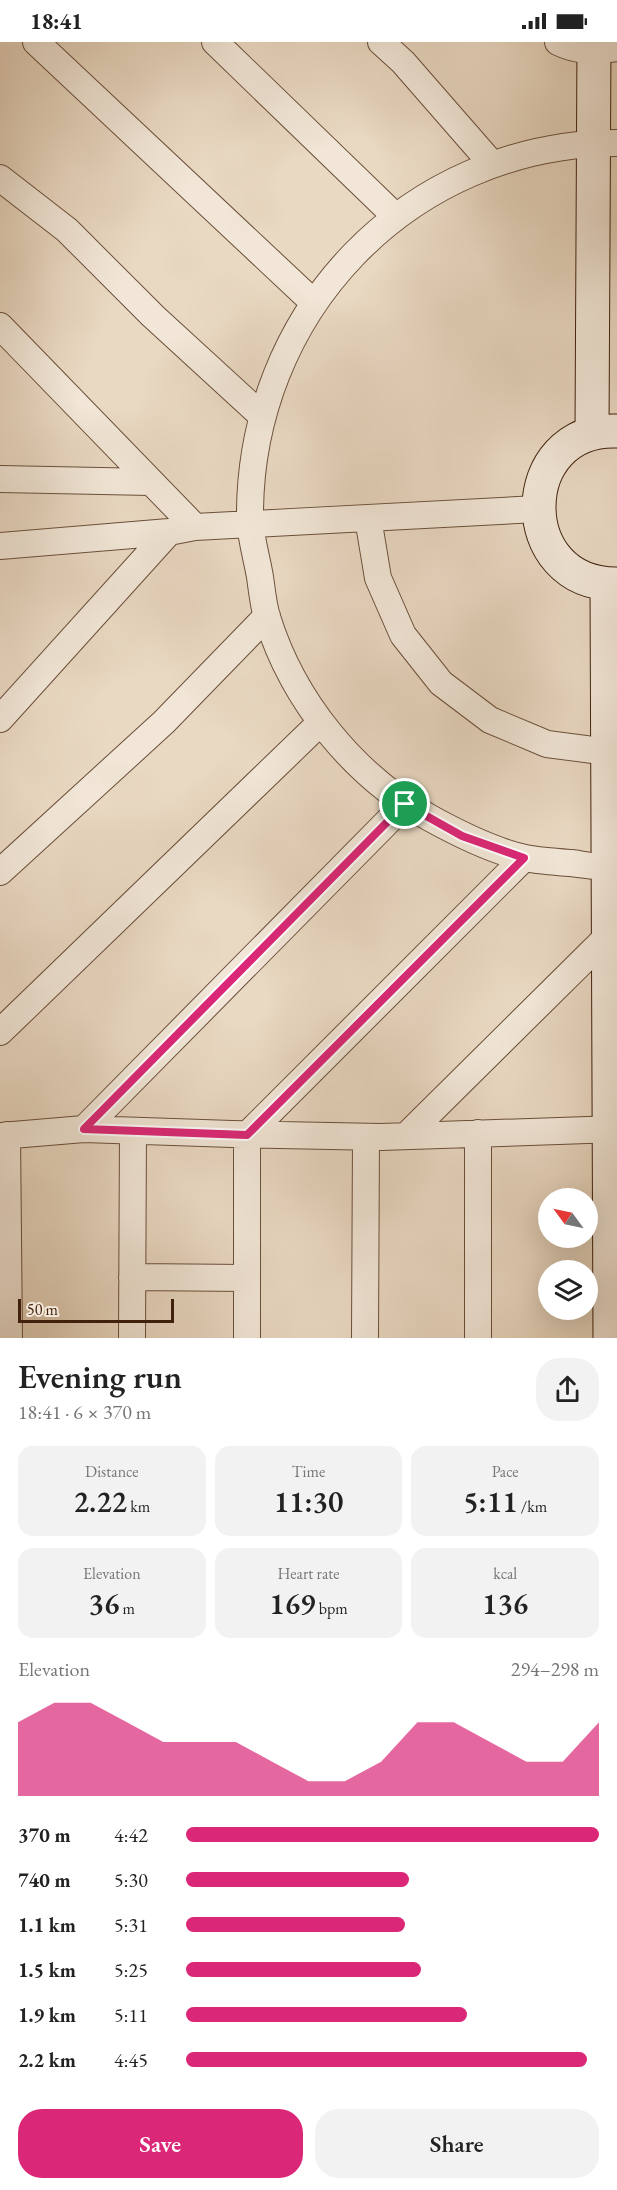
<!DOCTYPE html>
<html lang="en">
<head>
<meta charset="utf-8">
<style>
  :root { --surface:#fff; --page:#f2f2f2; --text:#222; --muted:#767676; --accent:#db2777 }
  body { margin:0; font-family:"EB Garamond",serif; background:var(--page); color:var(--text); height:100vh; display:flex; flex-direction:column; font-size:22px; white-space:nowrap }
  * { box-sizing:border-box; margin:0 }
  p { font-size:20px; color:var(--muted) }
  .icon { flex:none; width:33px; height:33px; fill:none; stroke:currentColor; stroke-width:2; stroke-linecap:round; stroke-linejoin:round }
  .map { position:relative; height:1296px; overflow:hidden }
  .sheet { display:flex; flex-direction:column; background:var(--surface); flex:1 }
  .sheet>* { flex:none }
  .needle { width:39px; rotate:303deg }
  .tools { position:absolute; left:538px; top:1146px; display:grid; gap:12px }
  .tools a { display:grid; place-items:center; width:60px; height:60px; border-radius:50%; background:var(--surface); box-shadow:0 6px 24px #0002; font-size:30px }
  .scale { position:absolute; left:18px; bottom:15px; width:156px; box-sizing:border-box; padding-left:6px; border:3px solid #41210c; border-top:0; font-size:16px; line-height:21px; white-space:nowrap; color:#41210c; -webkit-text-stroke:4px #f1e6d7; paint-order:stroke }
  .pin { position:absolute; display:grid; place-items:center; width:51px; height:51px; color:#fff; margin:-26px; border:3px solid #fff; border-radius:50%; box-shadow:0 2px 6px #0007 }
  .round { display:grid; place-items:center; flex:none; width:63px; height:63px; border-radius:24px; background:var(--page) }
  .summary { display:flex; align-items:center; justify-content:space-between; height:102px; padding:0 18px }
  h1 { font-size:33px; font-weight:600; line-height:45px }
  .metrics { display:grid; grid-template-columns:repeat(3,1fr); gap:9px; height:102px; padding:6px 18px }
  .metrics div { display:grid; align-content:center; border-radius:15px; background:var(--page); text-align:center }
  .metrics b { font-size:30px; font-weight:600 }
  .metrics small { font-size:16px; font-weight:400 }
  .metrics p { font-size:16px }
  .chart { height:168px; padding:12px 18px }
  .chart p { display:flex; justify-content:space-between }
  .chart svg { width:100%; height:108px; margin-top:6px; fill:var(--accent); opacity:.7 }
  .button { display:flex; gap:12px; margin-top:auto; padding:12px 18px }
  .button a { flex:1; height:69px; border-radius:24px; background:var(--accent); color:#fff; font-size:24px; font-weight:600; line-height:69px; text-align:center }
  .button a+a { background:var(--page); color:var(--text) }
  ul { padding:0 18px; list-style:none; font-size:20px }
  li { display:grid; grid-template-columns:96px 72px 1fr; align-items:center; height:45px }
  li i { height:15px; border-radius:8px; background:var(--accent) }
  .status { display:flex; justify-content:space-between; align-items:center; height:42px; padding:0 30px; background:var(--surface); direction:ltr }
  .status svg { height:16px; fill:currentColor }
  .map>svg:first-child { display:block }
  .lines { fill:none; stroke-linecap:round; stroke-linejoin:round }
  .street-casing { stroke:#6b4f3a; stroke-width:28 }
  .secondary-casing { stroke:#41210c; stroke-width:35 }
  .street { stroke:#f1e6d7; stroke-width:26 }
  .secondary { stroke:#f1e6d7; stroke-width:33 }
  .route-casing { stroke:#fff; stroke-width:12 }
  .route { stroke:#db2777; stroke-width:8 }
</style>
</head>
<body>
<div class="status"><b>18:41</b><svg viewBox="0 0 49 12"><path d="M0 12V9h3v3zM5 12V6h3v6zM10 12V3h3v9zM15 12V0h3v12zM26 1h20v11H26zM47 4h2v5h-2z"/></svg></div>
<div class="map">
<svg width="617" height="1296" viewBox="0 0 617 1296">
  <rect width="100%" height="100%" fill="#e9d8c2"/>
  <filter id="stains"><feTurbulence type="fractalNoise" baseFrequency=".00333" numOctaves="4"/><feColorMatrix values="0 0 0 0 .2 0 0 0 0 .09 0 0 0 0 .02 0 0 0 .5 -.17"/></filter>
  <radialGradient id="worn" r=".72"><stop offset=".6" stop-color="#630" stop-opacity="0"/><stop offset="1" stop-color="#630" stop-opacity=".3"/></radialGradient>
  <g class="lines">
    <defs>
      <path id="street" d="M36,0L313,260
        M215,0L395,174
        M381,0L403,20L492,122
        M558,0C578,10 596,9 617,6
        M617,101C408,102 247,271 250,479C251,497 257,517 260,535C262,548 263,562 267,575C293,659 354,734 430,776C459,792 493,809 525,816C540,819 556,820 571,821C586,823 602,826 617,826
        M0,136L67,188L153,274L262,374
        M0,284L195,485
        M0,437L151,440
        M368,476L378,536L403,593L441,641L490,678L547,702L608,710
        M0,504L169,490L195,485L537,467
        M0,677L169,490
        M0,830L164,680L267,574
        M0,990L321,680
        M84,1087L405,762
        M478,1091V1296
        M7,1093L9,1296
        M0,1094L84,1087L232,1092L381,1095L617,1087
        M406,1094L608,894
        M132,1235L247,1236
        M132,1296L133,1089
        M247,1296V1093L524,816
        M365,1296L366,1095"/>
      <path id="secondary" d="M617,389C514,385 512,543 617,542
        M592,391L594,0
        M607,542L610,1296"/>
    </defs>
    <!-- street casing -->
    <use href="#street" class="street-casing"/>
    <!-- secondary casing -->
    <use href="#secondary" class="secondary-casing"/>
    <!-- street -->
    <use href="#street" class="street"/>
    <!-- secondary -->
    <use href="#secondary" class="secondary"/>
  </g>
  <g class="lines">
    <defs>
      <path id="route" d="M405,762L462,794L524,816L247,1093L84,1087Z"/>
    </defs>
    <!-- route casing -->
    <use href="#route" class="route-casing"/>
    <!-- route -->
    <use href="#route" class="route"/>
  </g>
  <rect width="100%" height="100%" filter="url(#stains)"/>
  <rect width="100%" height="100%" fill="url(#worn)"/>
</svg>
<div class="tools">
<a><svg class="needle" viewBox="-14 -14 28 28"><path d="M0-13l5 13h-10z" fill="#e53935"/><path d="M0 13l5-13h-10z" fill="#767676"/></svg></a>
<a><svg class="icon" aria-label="layers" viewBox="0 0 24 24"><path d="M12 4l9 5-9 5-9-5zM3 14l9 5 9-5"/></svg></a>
</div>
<div class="scale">50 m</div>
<div class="pin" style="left:405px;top:762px;background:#1e9e55"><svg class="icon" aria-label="arrive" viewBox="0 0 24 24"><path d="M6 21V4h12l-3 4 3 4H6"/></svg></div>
</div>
<section class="sheet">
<div class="summary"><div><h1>Evening run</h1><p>18:41 · 6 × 370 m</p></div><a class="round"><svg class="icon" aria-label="share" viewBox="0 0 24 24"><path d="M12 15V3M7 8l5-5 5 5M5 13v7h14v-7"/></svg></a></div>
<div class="metrics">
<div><p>Distance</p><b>2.22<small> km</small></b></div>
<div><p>Time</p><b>11:30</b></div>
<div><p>Pace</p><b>5:11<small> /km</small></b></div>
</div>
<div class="metrics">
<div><p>Elevation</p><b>36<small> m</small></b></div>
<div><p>Heart rate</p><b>169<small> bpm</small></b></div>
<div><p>kcal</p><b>136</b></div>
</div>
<div class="chart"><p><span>Elevation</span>294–298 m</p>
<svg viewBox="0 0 160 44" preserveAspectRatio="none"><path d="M0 44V14L10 6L20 6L30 14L40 22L50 22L60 22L70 30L80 38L90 38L100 30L110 14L120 14L130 22L140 30L150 30L160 14V44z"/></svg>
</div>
<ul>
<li><b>370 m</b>4:42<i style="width:100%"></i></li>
<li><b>740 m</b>5:30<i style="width:54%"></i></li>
<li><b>1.1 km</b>5:31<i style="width:53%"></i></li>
<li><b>1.5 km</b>5:25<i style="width:57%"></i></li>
<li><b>1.9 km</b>5:11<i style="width:68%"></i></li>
<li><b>2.2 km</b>4:45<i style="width:97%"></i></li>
</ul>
<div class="button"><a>Save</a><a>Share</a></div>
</section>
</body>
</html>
